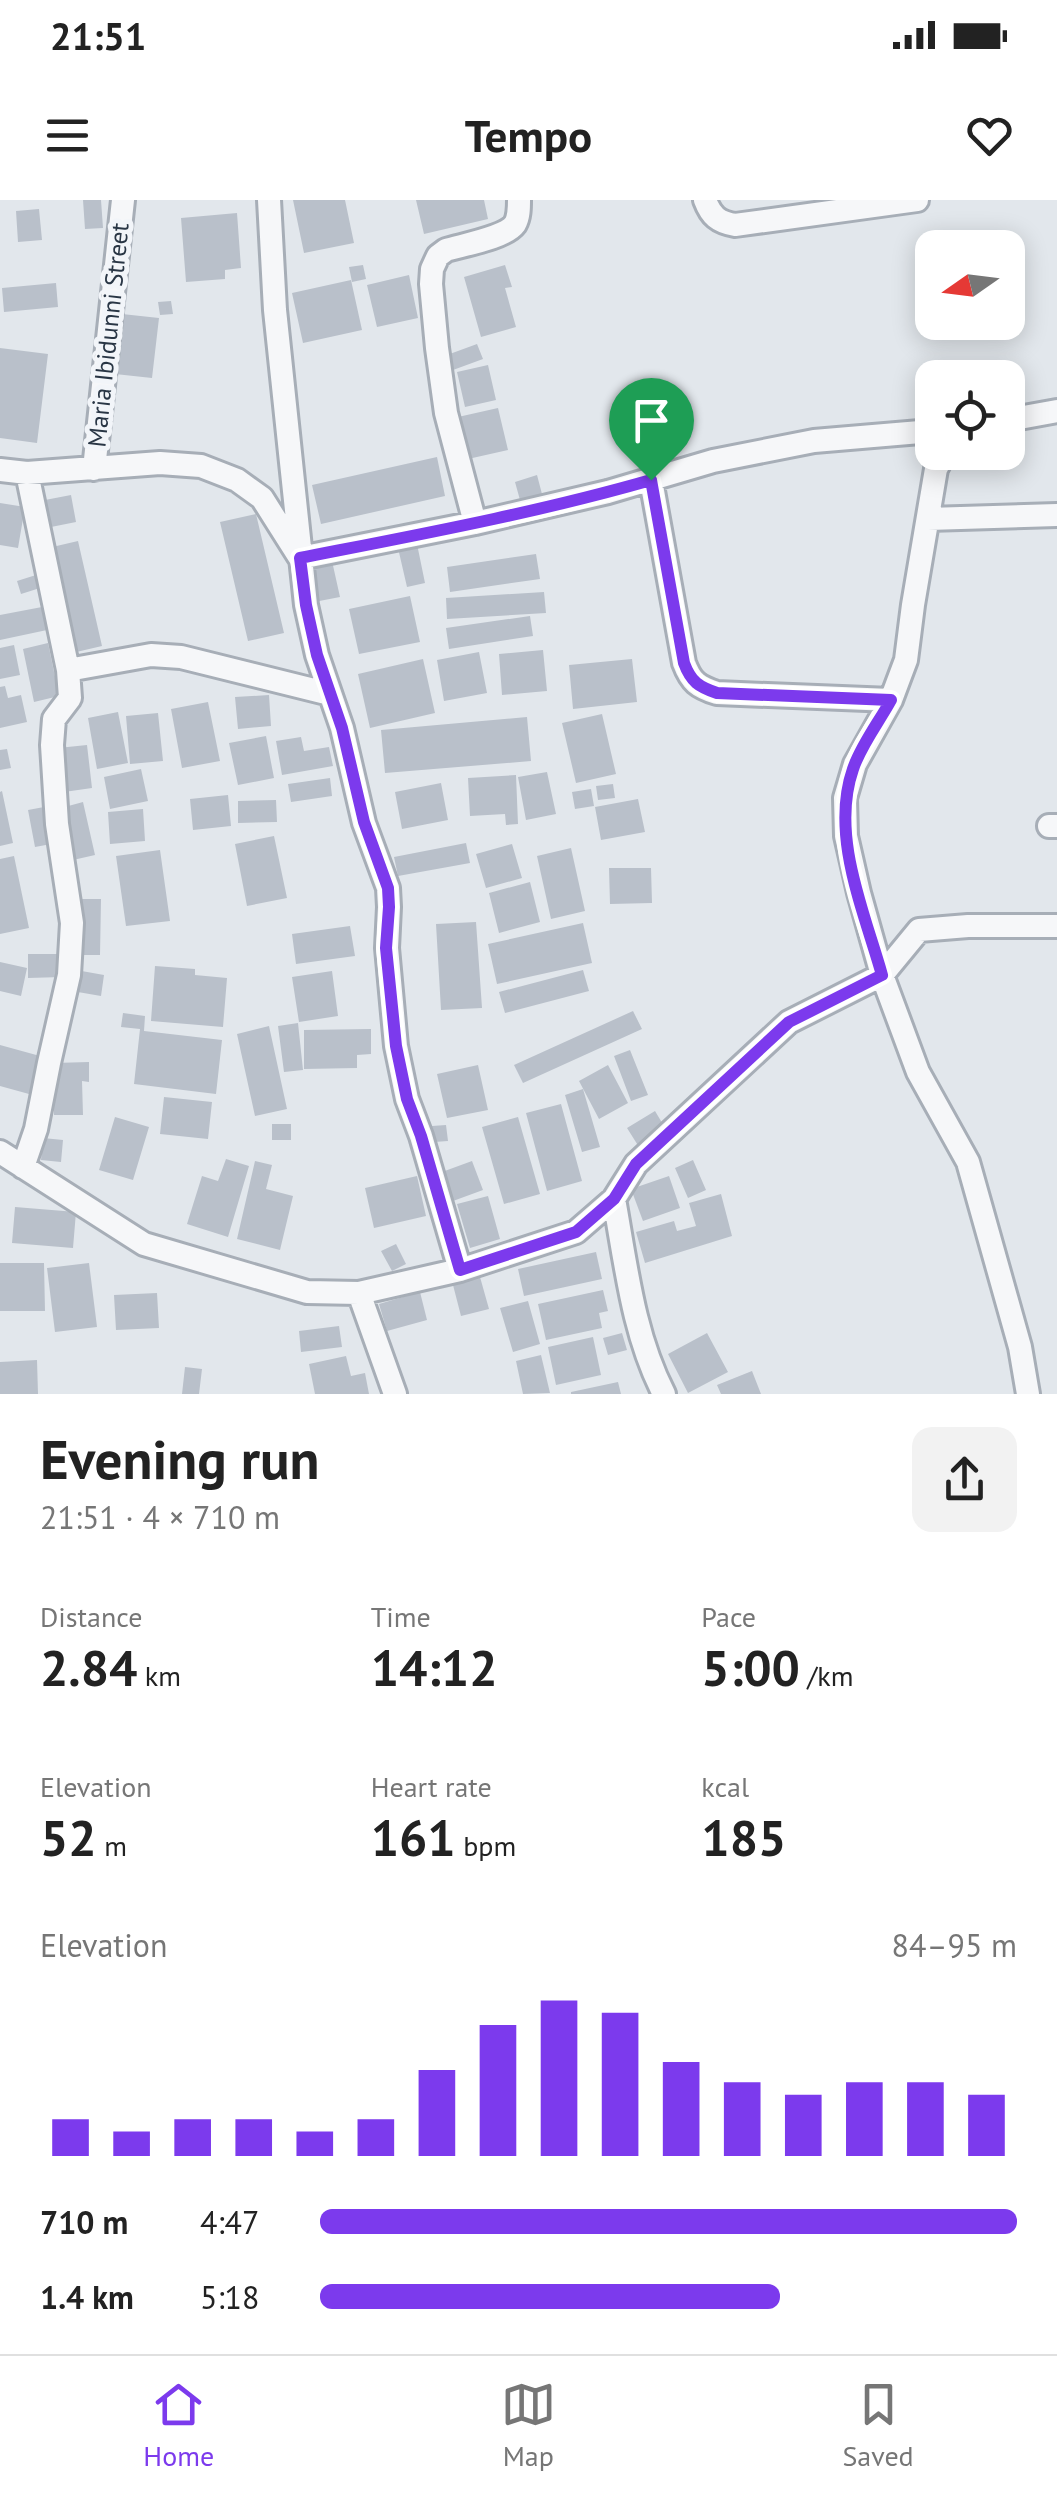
<!DOCTYPE html>
<html lang="en">
<head>
<meta charset="utf-8">
<style>
  :root { --surface:#fff; --page:#f2f2f2; --text:#222; --muted:#767676; --line:#e0e0e0; --accent:#7c3aed }
  body { margin:0; font-family:"PT Sans",sans-serif; background:var(--page); color:var(--text); height:100vh; display:flex; flex-direction:column; font-size:38px; white-space:nowrap }
  * { box-sizing:border-box; margin:0 }
  p { font-size:32px; color:var(--muted) }
  .icon { flex:none; width:55px; height:55px; fill:none; stroke:currentColor; stroke-width:2; stroke-linecap:round; stroke-linejoin:round }
  .map { position:relative; height:1194px; overflow:hidden }
  .panel { display:flex; flex-direction:column; background:var(--surface); flex:1 }
  .panel>* { flex:none }
  .needle { width:65px; rotate:256deg }
  .tools { position:absolute; left:915px; top:30px; display:grid; gap:20px }
  .tools a { display:grid; place-items:center; width:110px; height:110px; border-radius:20px; background:var(--surface); box-shadow:0 5px 25px #0003; font-size:50px }
  .pin { position:absolute; display:grid; place-items:center; width:85px; height:85px; color:#fff; margin:-102px -42px; border-radius:50% 50% 50% 0; rotate:-45deg; box-shadow:0 0 10px #0007 }
  .pin .icon { rotate:45deg }
  .round { display:grid; place-items:center; flex:none; width:105px; height:105px; border-radius:20px; background:var(--page) }
  .summary { display:flex; align-items:center; justify-content:space-between; height:170px; padding:0 40px }
  h1 { font-size:55px; font-weight:800; line-height:75px }
  .figures { display:grid; grid-template-columns:repeat(3,1fr); gap:15px; height:170px; padding:10px 40px }
  .figures div { display:grid; align-content:center }
  .figures b { font-size:50px; font-weight:800 }
  .figures small { font-size:28px; font-weight:400 }
  .figures p { font-size:28px }
  .chart { height:280px; padding:20px 40px }
  .chart p { display:flex; justify-content:space-between }
  .chart svg { width:100%; height:180px; margin-top:10px; stroke:var(--accent); stroke-width:6 }
  ul { padding:0 40px; list-style:none; font-size:32px }
  li { display:grid; grid-template-columns:160px 120px 1fr; align-items:center; height:75px }
  li i { height:25px; border-radius:12px; background:var(--accent) }
  .status { display:flex; justify-content:space-between; align-items:center; height:70px; padding:0 50px; background:var(--surface); direction:ltr }
  .status svg { height:28px; fill:currentColor }
  header { display:flex; justify-content:space-between; align-items:center; height:130px; padding:0 40px; background:var(--surface); font-size:45px; font-weight:800 }
  .dock { display:flex; justify-content:space-around; align-items:center; height:140px; border-top:2px solid var(--line); background:var(--surface); font-size:28px; color:var(--muted) }
  .dock a { display:grid; justify-items:center; gap:5px }
  .dock .active { color:var(--accent) }
  .map>svg:first-child { display:block }
  .building { fill:#b9c0ca }
  .lines { fill:none; stroke-linecap:round; stroke-linejoin:round }
  .minor-casing { stroke:#a7aeb7; stroke-width:28 }
  .minor { stroke:#f6f7f9; stroke-width:22 }
  .route-casing { stroke:#fff; stroke-width:20 }
  .route { stroke:#7c3aed; stroke-width:12 }
  .labels { text-anchor:middle; dominant-baseline:central; stroke-width:10; stroke-linejoin:round; paint-order:stroke }
  .street-label { font-size:25px; fill:#293645; stroke:#f2f5f9 }
</style>
</head>
<body>
<div class="status"><b>21:51</b><svg viewBox="0 0 49 12"><path d="M0 12V9h3v3zM5 12V6h3v6zM10 12V3h3v9zM15 12V0h3v12zM26 1h20v11H26zM47 4h2v5h-2z"/></svg></div>
<header><svg class="icon" aria-label="menu" viewBox="0 0 24 24"><path d="M4 6h16M4 12h16M4 18h16"/></svg>Tempo<svg class="icon" aria-label="heart" viewBox="0 0 24 24"><path d="M12 20l-8-8c-3-5 5-10 8-4 3-6 11-1 8 4z"/></svg></header>
<div class="map">
<svg width="1057" height="1194" viewBox="0 0 1057 1194">
  <rect width="100%" height="100%" fill="#e2e7ec"/>
  <!-- building -->
  <path class="building" d="M83,0H101L103,28L85,29Z
    M293,0H345L354,43L304,53Z
    M416,0H484L488,19L424,34Z
    M39,9L42,40L18,42L16,11Z
    M237,13L241,68L225,70V79L186,82L181,18Z
    M363,65L366,79L352,82L349,67Z
    M505,65L512,87L505,88L516,127L481,137L464,77Z
    M409,75L418,118L377,127L367,85Z
    M351,80L362,130L303,143L292,93Z
    M56,83L58,107L4,112L2,88Z
    M171,101L173,114L160,115L158,102Z
    M122,114L159,118L152,178L115,174Z
    M477,144L483,159L453,170L447,155Z
    M0,148L48,154L37,243L0,238Z
    M488,165L496,200L465,207L457,172Z
    M498,208L508,250L468,259L458,217Z
    M437,257L445,296L321,324L312,285Z
    M537,275L542,294L520,300L515,282Z
    M71,295L76,322L51,327L45,300Z
    M0,303L25,307L18,348L0,345Z
    M256,314L284,433L248,441L220,322Z
    M78,341L102,446L72,453L48,348Z
    M417,344L425,383L407,387L398,348Z
    M536,354L540,379L450,392L447,367Z
    M332,361L340,397L309,403L302,368Z
    M36,375L40,388L21,394L17,381Z
    M544,392L546,413L447,419L446,398Z
    M410,396L420,442L359,454L349,409Z
    M42,407L47,430L0,440V415Z
    M530,416L533,436L449,449L446,428Z
    M48,443L59,496L34,502L23,449Z
    M14,445L20,475L0,479V448Z
    M543,450L547,491L502,495L499,454Z
    M479,452L487,493L444,501L437,460Z
    M423,459L435,513L370,528L358,474Z
    M632,459L637,502L573,509L569,465Z
    M5,486L8,498L21,495L27,522L0,528V487Z
    M269,495L271,526L238,529L235,497Z
    M208,502L220,561L182,568L171,509Z
    M118,512L128,563L97,569L88,518Z
    M158,513L163,561L130,564L126,516Z
    M602,514L616,574L576,583L562,523Z
    M527,517L531,561L385,573L381,530Z
    M266,536L274,578L238,585L229,543Z
    M301,537L304,551L329,547L333,566L282,575L276,541Z
    M87,545L92,588L64,592L58,548Z
    M7,549L11,568L0,570V550Z
    M141,569L148,601L110,609L104,577Z
    M547,572L556,614L526,620L518,577Z
    M516,575L518,624L506,625L505,614L470,616L468,578Z
    M330,578L332,596L291,602L288,584Z
    M441,583L448,620L402,629L395,592Z
    M613,584L615,598L598,600L596,586Z
    M591,589L594,606L575,609L572,592Z
    M2,591L13,643L0,646V592Z
    M228,595L231,626L193,630L190,599Z
    M638,599L645,632L601,640L595,607Z
    M276,600L277,622L238,623V601Z
    M83,602L95,655L73,660L61,608Z
    M44,607L51,644L35,647L28,610Z
    M143,609L145,641L110,644L108,612Z
    M274,636L287,698L247,706L235,644Z
    M466,643L470,663L398,676L394,657Z
    M512,644L522,678L486,688L476,654Z
    M571,648L585,711L551,719L537,656Z
    M160,650L170,721L126,726L116,656Z
    M14,656L29,728L0,734V659Z
    M609,668H651L652,703L610,704Z
    M530,682L540,722L499,733L489,693Z
    M79,699H101L100,755H78Z
    M476,722L482,808L441,810L436,724Z
    M583,723L592,763L497,784L488,744Z
    M350,726L355,756L296,764L292,734Z
    M28,754H62V777L28,778Z
    M0,762L27,768L21,796L0,791Z
    M155,766L195,769V775L227,778L223,827L151,821Z
    M76,770L104,775L101,796L72,791Z
    M583,770L589,791L505,813L499,792Z
    M332,771L338,816L299,822L292,777Z
    M633,811L642,829L523,883L514,865Z
    M123,813L145,816L144,831L222,840L216,894L134,884L140,829L121,827Z
    M298,823L303,870L284,872L278,826Z
    M269,826L287,909L255,916L237,834Z
    M371,829V854L357,855V868L304,869V830Z
    M0,845L40,856L29,894L0,886Z
    M630,850L648,895L631,901L614,856Z
    M89,862V882L82,881L83,915H54V863Z
    M478,865L488,910L447,918L437,874Z
    M608,865L628,903L599,919L579,881Z
    M583,889L600,947L582,952L565,895Z
    M164,897L212,902L208,939L160,934Z
    M561,904L582,981L547,991L526,913Z
    M655,911L667,931L639,947L627,928Z
    M115,917L149,927L133,980L99,970Z
    M518,917L540,994L504,1004L482,927Z
    M272,924H291V940H272Z
    M446,925L448,941L434,942L432,926Z
    M43,938L63,940L61,962L41,960Z
    M226,959L249,966L228,1037L187,1024L202,976L218,981Z
    M693,960L706,990L688,998L675,968Z
    M255,961L272,965L266,989L293,996L280,1050L237,1039Z
    M472,961L483,990L453,1001L442,972Z
    M417,976L426,1016L374,1028L365,988Z
    M669,976L680,1008L643,1021L631,989Z
    M721,994L732,1036L645,1063L636,1032L674,1021L677,1031L696,1026L689,1003Z
    M488,996L500,1039L470,1048L457,1004Z
    M15,1007L76,1012L73,1048L12,1043Z
    M396,1044L406,1064L392,1071L381,1051Z
    M596,1052L602,1079L524,1096L518,1069Z
    M0,1063H44L45,1111H0Z
    M89,1063L97,1127L55,1132L47,1068Z
    M480,1077L489,1109L461,1116L453,1085Z
    M603,1090L608,1111L599,1113L602,1128L546,1140L538,1104Z
    M420,1092L427,1120L387,1131L379,1104Z
    M157,1093L159,1128L116,1130L114,1095Z
    M528,1101L540,1144L513,1152L500,1108Z
    M339,1126L342,1147L301,1152L299,1131Z
    M622,1133L627,1150L608,1155L603,1138Z
    M707,1133L728,1172L688,1193L668,1154Z
    M593,1137L601,1175L556,1185L548,1147Z
    M541,1155L550,1193L523,1194L516,1161Z
    M346,1156L351,1176L365,1173L369,1194H315L309,1164Z
    M37,1160L38,1194H0V1162Z
    M185,1167L202,1169L199,1194H182Z
    M752,1171L761,1194H721L717,1185Z
    M618,1182L621,1194H571V1192Z"/>
  <g class="lines">
    <defs>
      <path id="minor" d="M269,0L275,110L306,405L317,455L342,528L364,623L388,688L389,707L387,748L396,846L407,899L421,936L460,1070
        M705,0C711,16 718,22 735,25L917,0
        M1008,220L1057,211
        M945,252L936,269L913,405L906,460L891,500L855,564L845,598L846,636L859,693L882,775L918,872L968,962L1020,1147L1028,1194
        M94,269L123,0
        M0,270L27,273L160,263L201,266L237,280L262,298L300,358L475,323L608,292L713,261L814,241L932,231
        M651,280L684,463C691,482 698,487 717,493L891,500
        M928,319L1057,315
        M475,323L446,213L437,148L431,84L432,69L438,56L446,50C462,45 505,38 515,24C519,17 519,8 519,0
        M68,470L151,455L181,457L330,494
        M1049,626H1057
        M0,952L144,1044L307,1092L359,1093L460,1070L576,1032L614,999L636,964L789,822L882,775L919,730L968,726H1057
        M23,967L36,929L49,863L69,775L72,723L57,624L52,545L54,519L70,498L68,470L27,273
        M614,999C626,1065 633,1134 664,1194
        M359,1093L395,1194"/>
    </defs>
    <!-- minor casing -->
    <use href="#minor" class="minor-casing"/>
    <!-- minor -->
    <use href="#minor" class="minor"/>
  </g>
  <g class="lines">
    <defs>
      <path id="route" d="M651,280L684,463C691,482 699,487 717,493L891,500C879,522 861,545 853,569C830,635 864,711 882,775L789,822L636,964L614,999L576,1032L460,1070L421,936L407,899L396,846L386,748L389,707L388,688L364,622L342,528L317,455L306,405L300,358C417,335 536,313 651,280Z"/>
    </defs>
    <!-- route casing -->
    <use href="#route" class="route-casing"/>
    <!-- route -->
    <use href="#route" class="route"/>
  </g>
  <g class="labels">
    <!-- street labels -->
    <g class="street-label">
      <text transform="translate(108 135) rotate(-84)">Maria Ibidunni Street</text>
    </g>
  </g>
</svg>
<div class="tools">
<a><svg class="needle" viewBox="-14 -14 28 28"><path d="M0-13l5 13h-10z" fill="#e53935"/><path d="M0 13l5-13h-10z" fill="#767676"/></svg></a>
<a><svg class="icon" aria-label="locate" viewBox="0 0 24 24"><circle cx="12" cy="12" r="6"/><path d="M12 2v4M12 18v4M2 12h4M18 12h4"/></svg></a>
</div>
<div class="pin" style="left:651px;top:280px;background:#1e9e55"><svg class="icon" aria-label="arrive" viewBox="0 0 24 24"><path d="M6 21V4h12l-3 4 3 4H6"/></svg></div>
</div>
<section class="panel">
<div class="summary"><div><h1>Evening run</h1><p>21:51 · 4 × 710 m</p></div><a class="round"><svg class="icon" aria-label="share" viewBox="0 0 24 24"><path d="M12 15V3M7 8l5-5 5 5M5 13v7h14v-7"/></svg></a></div>
<div class="figures">
<div><p>Distance</p><b>2.84<small> km</small></b></div>
<div><p>Time</p><b>14:12</b></div>
<div><p>Pace</p><b>5:00<small> /km</small></b></div>
</div>
<div class="figures">
<div><p>Elevation</p><b>52<small> m</small></b></div>
<div><p>Heart rate</p><b>161<small> bpm</small></b></div>
<div><p>kcal</p><b>185</b></div>
</div>
<div class="chart"><p><span>Elevation</span>84–95 m</p>
<svg viewBox="0 0 160 44" preserveAspectRatio="none"><path d="M5 44V35M15 44V38M25 44V35M35 44V35M45 44V38M55 44V35M65 44V23M75 44V12M85 44V6M95 44V9M105 44V21M115 44V26M125 44V29M135 44V26M145 44V26M155 44V29"/></svg>
</div>
<ul>
<li><b>710 m</b>4:47<i style="width:100%"></i></li>
<li><b>1.4 km</b>5:18<i style="width:66%"></i></li>
</ul>
</section>
<nav class="dock">
<a class="active"><svg class="icon" aria-label="home" viewBox="0 0 24 24"><path d="M3 11l9-7 9 7M6 9v11h12V9"/></svg>Home</a>
<a><svg class="icon" aria-label="map" viewBox="0 0 24 24"><path d="M3 6l6-2 6 2 6-2v14l-6 2-6-2-6 2zM9 4v14M15 6v14"/></svg>Map</a>
<a><svg class="icon" aria-label="saved" viewBox="0 0 24 24"><path d="M7 4h10v16l-5-4-5 4z"/></svg>Saved</a>
</nav>
</body>
</html>
